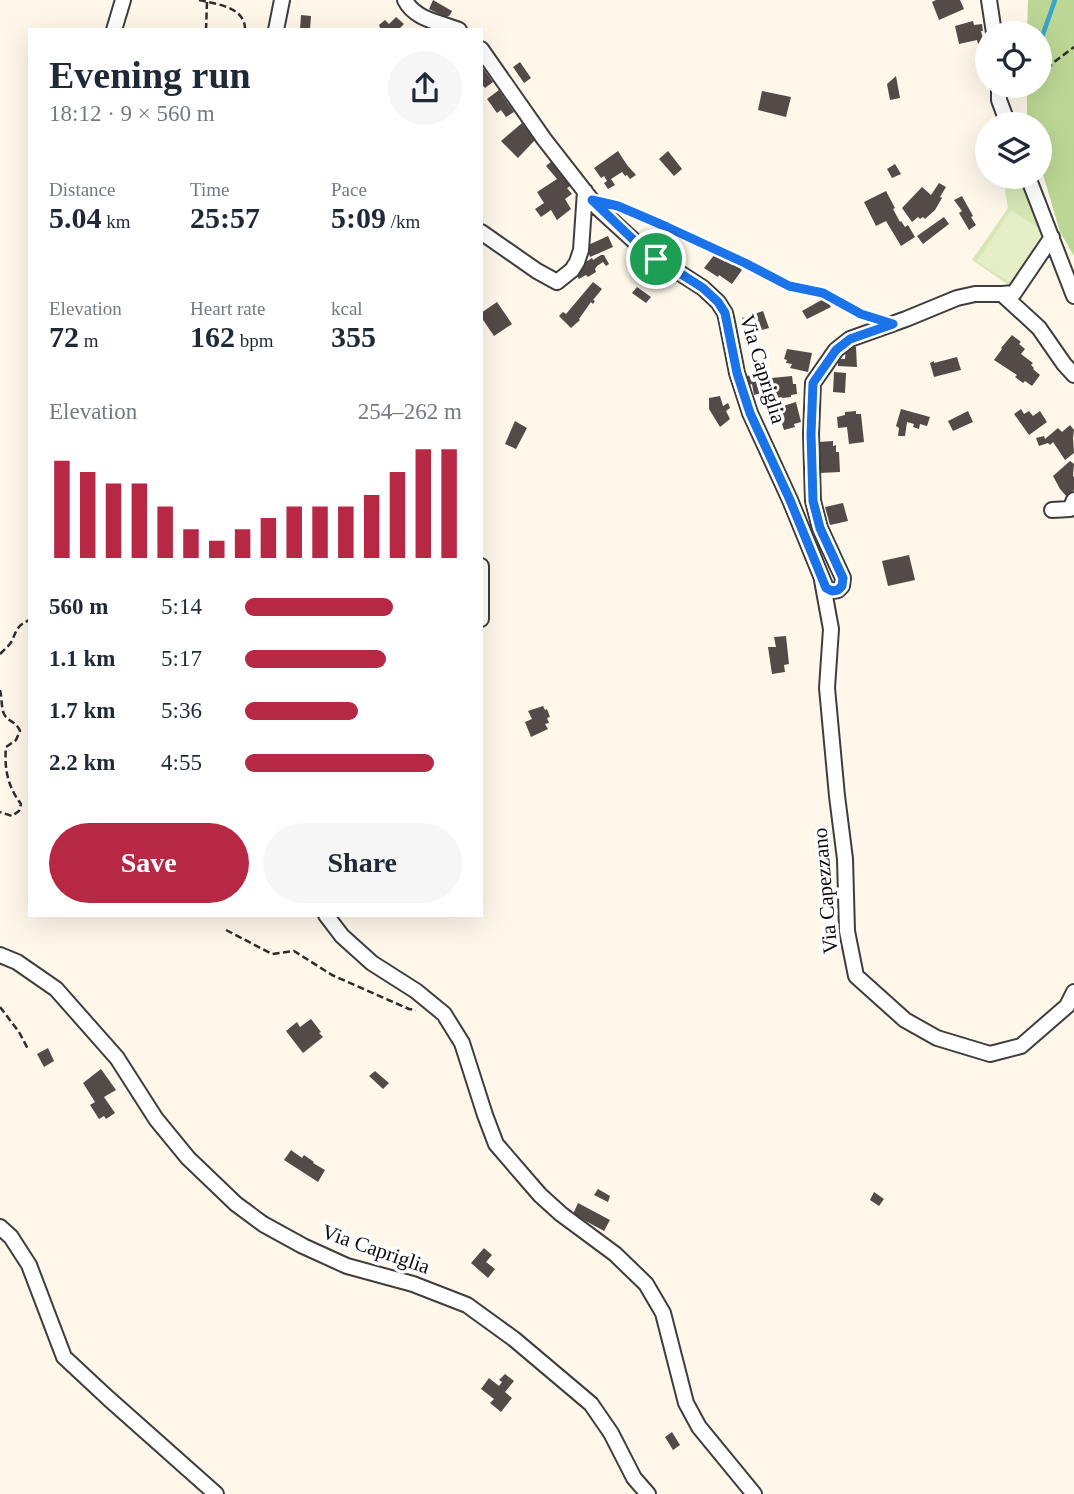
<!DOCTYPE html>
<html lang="en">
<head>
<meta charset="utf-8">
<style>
  :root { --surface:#fff; --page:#f6f6f7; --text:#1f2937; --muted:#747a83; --accent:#b62843 }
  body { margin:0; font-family:Georgia,serif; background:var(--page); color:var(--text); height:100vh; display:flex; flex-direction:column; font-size:26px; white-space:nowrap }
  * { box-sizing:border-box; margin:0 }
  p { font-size:23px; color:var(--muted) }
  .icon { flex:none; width:38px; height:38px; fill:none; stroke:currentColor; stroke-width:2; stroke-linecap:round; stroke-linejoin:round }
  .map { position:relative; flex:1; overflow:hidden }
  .panel { position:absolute; left:28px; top:28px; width:455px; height:889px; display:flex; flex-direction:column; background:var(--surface); border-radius:0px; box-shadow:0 7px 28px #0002 }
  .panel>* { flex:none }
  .controls { position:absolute; left:975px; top:21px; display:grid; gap:14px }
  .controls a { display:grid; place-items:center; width:77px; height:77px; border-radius:50%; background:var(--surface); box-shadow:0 7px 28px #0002; font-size:35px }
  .pin { position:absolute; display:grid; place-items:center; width:60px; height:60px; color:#fff; margin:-30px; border:4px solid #fff; border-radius:50%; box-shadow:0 2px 7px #0007 }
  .round { display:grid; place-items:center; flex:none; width:74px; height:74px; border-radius:37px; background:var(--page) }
  .head { display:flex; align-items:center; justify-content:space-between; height:119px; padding:0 21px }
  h1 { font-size:38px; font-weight:700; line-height:52px }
  .metrics { display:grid; grid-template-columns:repeat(3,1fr); gap:10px; height:119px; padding:7px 21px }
  .metrics div { display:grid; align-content:center }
  .metrics b { font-size:30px; font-weight:700 }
  .metrics small { font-size:19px; font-weight:400 }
  .metrics p { font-size:19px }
  .chart { height:196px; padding:14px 21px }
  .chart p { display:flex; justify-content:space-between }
  .chart svg { width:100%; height:126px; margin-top:7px; stroke:var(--accent); stroke-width:6 }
  .primary-button { display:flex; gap:14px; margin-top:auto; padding:14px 21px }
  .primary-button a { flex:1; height:80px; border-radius:42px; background:var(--accent); color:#fff; font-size:28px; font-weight:700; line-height:80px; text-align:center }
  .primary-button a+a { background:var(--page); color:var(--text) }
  ul { padding:0 21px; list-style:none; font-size:23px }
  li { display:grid; grid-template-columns:112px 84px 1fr; align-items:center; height:52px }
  li i { height:18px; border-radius:9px; background:var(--accent) }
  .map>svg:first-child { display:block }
  .green { fill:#d6e7b5 }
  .forest { fill:#bcd795 }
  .pitch { fill:#e6eec7 }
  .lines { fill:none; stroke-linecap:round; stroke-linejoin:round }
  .stream { stroke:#39a4c8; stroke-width:4.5 }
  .building { fill:#534b48 }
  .minor-casing { stroke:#3e3e3e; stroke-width:18 }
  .path { stroke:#2d2d2d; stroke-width:2.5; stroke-dasharray:7 3.5; stroke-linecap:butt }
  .minor { stroke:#fff; stroke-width:14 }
  .route-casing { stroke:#fff; stroke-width:14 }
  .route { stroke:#1a73e8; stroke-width:9 }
  .labels { text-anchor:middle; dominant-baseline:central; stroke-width:7; stroke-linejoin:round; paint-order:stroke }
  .street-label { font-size:21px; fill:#0b0b0b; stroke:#fff }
</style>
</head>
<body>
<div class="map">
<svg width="1074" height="1494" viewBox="0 0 1074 1494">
  <rect width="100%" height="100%" fill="#fef7ea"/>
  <!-- green -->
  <path class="green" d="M1003,177H1025L1046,233L1013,288L972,260L1008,208Z"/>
  <!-- forest -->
  <path class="forest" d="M1028,0H1074V256L1060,232L1040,164V124H1028L1027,123V86H1040V33H1027Z"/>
  <!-- pitch -->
  <path class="pitch" d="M1011,210L1046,233L1012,284L977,261Z"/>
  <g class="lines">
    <!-- stream -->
    <path class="stream" d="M1042,37L1055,0"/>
  </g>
  <!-- building -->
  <path class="building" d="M433,0L452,11L450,15L447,17L443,16L429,9Z
    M936,0H960L964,9L939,20L932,2Z
    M301,15L311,16L310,30H300Z
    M396,17L404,24L398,30H381L379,25L385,20L389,24Z
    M973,21L974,25L982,24L983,31H981L984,43L978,44L977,40L959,44L955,26Z
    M520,62L531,78L524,83L513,67Z
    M481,65L493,82L485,88L481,83Z
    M896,76L900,98L890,100L887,84Z
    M499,90L514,112L506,117L501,110L497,113L487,99Z
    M762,91L791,97L786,117L758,110Z
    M522,123L535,140L518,158L501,141Z
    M618,151L627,165L636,175L630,179L627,175L625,176L622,172L611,179L615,185L608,189L604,183L607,181L604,176L601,178L594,168Z
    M668,151L682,169L674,176L659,159Z
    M553,160L572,185L567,188L572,194L565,199L571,209L557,220L551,210L541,217L535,209L544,203L537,192L557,179L546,166Z
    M895,164L901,174L892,178L887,169Z
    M939,183L946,187L940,197L942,198L935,210L925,219L923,217L920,219L918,217L912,222L902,208L922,187L931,195Z
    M886,191L895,208L893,209L900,222L901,221L905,227L908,225L915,237L901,246L886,221L876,226L864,202Z
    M962,196L973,216L971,217L976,225L969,230L959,213L962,211L954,200Z
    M944,217L949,224L923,244L917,236Z
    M608,236L613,247L590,257L586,246Z
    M715,254L725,262L726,260L732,265L734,263L742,270L732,284L719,275L718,277L704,268Z
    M601,255H604L609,264L606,266L603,262L597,266L595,269L596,272L588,277L586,275L579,279L573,270L592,258L593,260Z
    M593,282L602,289L593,300L595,301L593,304L591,302L579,319L580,320L571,328L559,316L563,312L566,314Z
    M637,287L651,297L646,303L632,293Z
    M825,298L831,307L807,319L802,311Z
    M497,302L512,324L494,336L481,317V313Z
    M763,311L769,328L747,334L742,318Z
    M1012,335L1021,342L1019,344L1025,349L1021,354L1033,363L1031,365L1034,368L1033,369L1040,375L1032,386L1025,381L1023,383L1015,377L1017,375L994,360L1002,349L1001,348Z
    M846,347H856L857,367L838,366V359H845Z
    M787,349L812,353L808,372L790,368L792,364L786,363L787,360L784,359Z
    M957,357L961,370L934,377L930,363L934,361V363Z
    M834,372L846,373L845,393L833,392Z
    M760,373L765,392L754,395L752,384L749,385L747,376Z
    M792,376L793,384H796L797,394L791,395V397L774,399L771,378Z
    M720,396L723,406L728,403L730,408L726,411L730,419L720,427L709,409V398Z
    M796,402L801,422L794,424L795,427L784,430L777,408Z
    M901,409L930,417L927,426L920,424L919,429L913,427L914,424L907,422L905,436H898L899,428L896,426Z
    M1021,409L1024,414L1029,411L1033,416L1040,411L1047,422L1029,435L1014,414Z
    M856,411V414H861L864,442L849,444L847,427L838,428L837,417L845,415V412Z
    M968,411L973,422L953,431L948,421Z
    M515,421L527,428L516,449L505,444Z
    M1070,425L1074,430L1073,438L1074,453L1065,460L1053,442L1050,445L1048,443L1039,446L1036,438L1044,436L1045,439L1058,428L1062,432Z
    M833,441V446L836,445V452H839L840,472L820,473L818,442Z
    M1070,461L1074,464L1073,476L1074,477V490L1067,497L1060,489L1053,476Z
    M843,503L848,521L830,525L825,507Z
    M909,555L915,580L888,586L882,561Z
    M786,636L789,664L784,665L785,672L772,674L768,647H776L774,637Z
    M543,706L545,710L547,709L550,717L547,718L549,723L545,724L548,729L531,737L525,722L532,719L528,711Z
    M311,1019L321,1032L319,1033L323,1037L303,1053L286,1031L297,1022L300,1027Z
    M48,1048L54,1061L44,1067L37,1054Z
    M101,1069L116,1090L104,1097L115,1113L106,1119L104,1116L99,1119L90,1105L95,1102L83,1083Z
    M375,1071L389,1083L383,1089L369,1076Z
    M291,1150L302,1158L304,1155L314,1162L313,1163L325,1170L318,1182L284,1160Z
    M598,1189L610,1196L608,1202L594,1195Z
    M874,1192L884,1199L879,1206L870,1200Z
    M578,1203L610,1220L604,1231L573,1214Z
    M484,1248L492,1255L486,1262L495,1269L488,1278L471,1263Z
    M505,1374L514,1381L505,1392L512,1398L501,1412L490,1403L494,1399L481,1389L489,1378L499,1386L502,1382L499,1380Z
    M672,1432L680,1445L673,1450L665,1437Z"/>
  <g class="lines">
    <defs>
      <path id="minor" d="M405,0C415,20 440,22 459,30
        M989,0L994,33
        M114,30L123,0
        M276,30L282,0
        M481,49L544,139L597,207L644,250L703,288L718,302L725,313L727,322L737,373L750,413L790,500L826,588L832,591L838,590L842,586L843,578L820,528L813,501L811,434L813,383L836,350L850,339L906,319L957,298L975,294H1002L1014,293L1052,237
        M999,86V100L1008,124
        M1028,177L1074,296
        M481,232L537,271L557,282L572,270L577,262L581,250L585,191
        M1002,294L1039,328L1064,364L1074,375
        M1052,510L1070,509L1074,500
        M481,566V619
        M822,580L831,629L827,688L837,796L845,859L847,931L856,976L905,1020L937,1038L990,1054L1021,1046L1067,1006L1074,992
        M326,915L342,936L372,963L416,991L444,1014L462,1043L485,1115L496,1144L540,1195L561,1214L615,1254L646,1284L663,1313L686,1403L699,1427L754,1494
        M0,955L17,962L56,989L117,1058L156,1119L188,1158L236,1204L263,1224L303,1246L347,1266L413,1284L467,1305L514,1339L591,1404L611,1433L634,1478L648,1494
        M0,1227L11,1237L29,1265L64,1357L108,1398L216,1494"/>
    </defs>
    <!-- minor casing -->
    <use href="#minor" class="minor-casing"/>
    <!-- path -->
    <path class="path" d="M199,0C216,4 246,7 245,30
      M206,30L207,2
      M1040,77L1053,63L1074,47
      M1012,94L1027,86
      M619,207L667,227L745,263L789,286L823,293L861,314L871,318
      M0,654C4,650 9,646 12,641C16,631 18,624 30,620
      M0,690C2,697 1,707 4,714C8,722 16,721 20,731L16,740L6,747C4,769 8,787 21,804L19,811L12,816L0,812
      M226,930L272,954L294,951L332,975L409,1009L416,1010
      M0,1007L19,1032L28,1049"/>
    <!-- minor -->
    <use href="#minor" class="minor"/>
  </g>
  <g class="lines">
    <defs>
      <path id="route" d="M592,200L618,206L667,227L745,263L789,286L823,293L861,314L893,324L850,339L836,350L813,383L811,434L813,501L820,528L843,578L842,586L838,590L832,591L826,588L790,500L750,413L737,373L725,313L718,302L703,288L644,250Z"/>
    </defs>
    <!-- route casing -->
    <use href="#route" class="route-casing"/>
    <!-- route -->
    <use href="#route" class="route"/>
  </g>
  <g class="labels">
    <!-- street labels -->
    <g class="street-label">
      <text transform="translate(763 369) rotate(73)">Via Capriglia</text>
      <text transform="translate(825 891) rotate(-95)">Via Capezzano</text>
      <text transform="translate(376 1249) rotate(19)">Via Capriglia</text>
    </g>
  </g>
</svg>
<div class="controls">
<a><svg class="icon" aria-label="locate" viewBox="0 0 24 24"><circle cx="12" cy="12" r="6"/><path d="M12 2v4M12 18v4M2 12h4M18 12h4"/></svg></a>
<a><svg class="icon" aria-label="layers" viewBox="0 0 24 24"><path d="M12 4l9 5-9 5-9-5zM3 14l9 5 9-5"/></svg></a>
</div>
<div class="pin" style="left:656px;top:259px;background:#1e9e55"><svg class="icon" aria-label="arrive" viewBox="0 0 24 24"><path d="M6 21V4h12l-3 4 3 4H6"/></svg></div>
<section class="panel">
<div class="head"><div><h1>Evening run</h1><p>18:12 · 9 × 560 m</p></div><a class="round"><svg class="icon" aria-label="share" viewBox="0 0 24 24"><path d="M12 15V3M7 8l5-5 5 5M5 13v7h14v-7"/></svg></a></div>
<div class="metrics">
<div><p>Distance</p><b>5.04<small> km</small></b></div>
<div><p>Time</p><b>25:57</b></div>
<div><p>Pace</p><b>5:09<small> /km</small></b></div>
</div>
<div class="metrics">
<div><p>Elevation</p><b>72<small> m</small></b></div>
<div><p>Heart rate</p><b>162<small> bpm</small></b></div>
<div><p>kcal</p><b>355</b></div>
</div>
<div class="chart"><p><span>Elevation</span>254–262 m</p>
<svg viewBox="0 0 160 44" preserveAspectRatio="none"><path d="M5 44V10M15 44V14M25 44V18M35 44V18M45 44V26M55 44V34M65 44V38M75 44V34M85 44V30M95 44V26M105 44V26M115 44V26M125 44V22M135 44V14M145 44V6M155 44V6"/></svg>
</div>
<ul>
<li><b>560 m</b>5:14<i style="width:68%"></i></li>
<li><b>1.1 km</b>5:17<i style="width:65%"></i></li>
<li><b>1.7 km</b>5:36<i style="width:52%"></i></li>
<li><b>2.2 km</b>4:55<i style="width:87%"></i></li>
</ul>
<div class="primary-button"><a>Save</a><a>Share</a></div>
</section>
</div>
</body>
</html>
